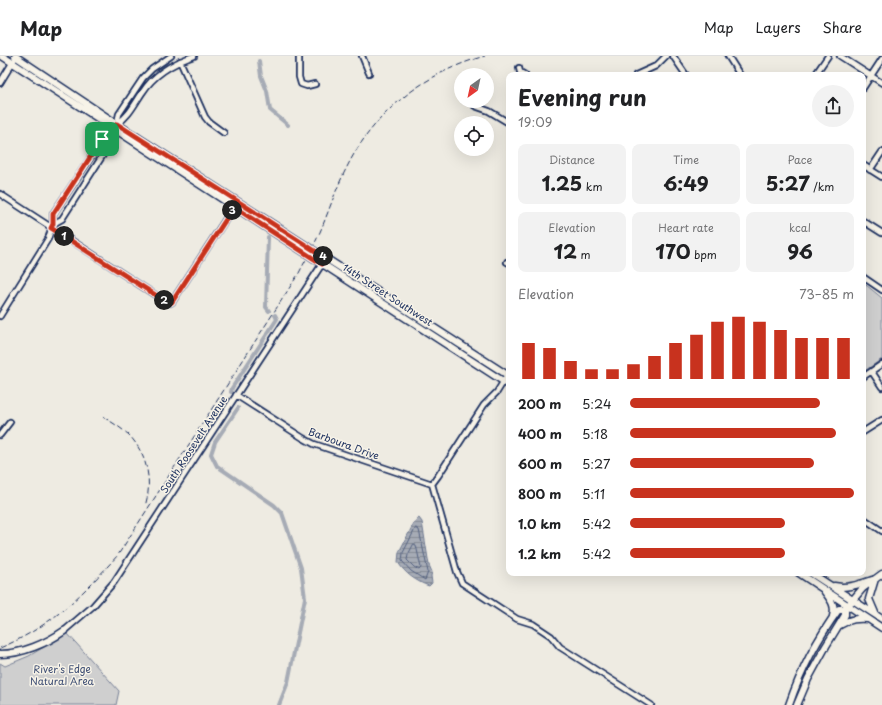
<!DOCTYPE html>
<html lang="en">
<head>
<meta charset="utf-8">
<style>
  :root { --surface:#fff; --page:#f2f2f2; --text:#202124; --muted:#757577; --line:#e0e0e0; --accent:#c8321e }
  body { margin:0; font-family:"Playpen Sans",sans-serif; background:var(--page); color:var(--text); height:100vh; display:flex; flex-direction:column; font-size:15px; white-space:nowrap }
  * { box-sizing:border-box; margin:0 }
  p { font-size:13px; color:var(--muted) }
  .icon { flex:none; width:22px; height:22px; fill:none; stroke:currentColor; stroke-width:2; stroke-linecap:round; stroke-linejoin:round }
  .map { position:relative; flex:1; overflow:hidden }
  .side { position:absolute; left:506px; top:16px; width:360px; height:504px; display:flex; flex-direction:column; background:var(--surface); border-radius:8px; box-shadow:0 4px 16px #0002 }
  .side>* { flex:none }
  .needle { width:26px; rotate:213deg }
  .buttons { position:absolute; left:454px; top:12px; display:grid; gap:8px }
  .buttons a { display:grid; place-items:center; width:40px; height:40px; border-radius:50%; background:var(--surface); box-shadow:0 4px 16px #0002; font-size:20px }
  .pin { position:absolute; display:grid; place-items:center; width:34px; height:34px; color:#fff; margin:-17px; border-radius:8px; box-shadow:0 2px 6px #0006 }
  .km { position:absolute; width:20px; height:20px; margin:-10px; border-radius:50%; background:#222; color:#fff; font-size:11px; line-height:20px; text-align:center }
  .round { display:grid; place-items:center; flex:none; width:42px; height:42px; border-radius:21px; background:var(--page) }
  .head { display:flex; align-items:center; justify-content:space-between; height:68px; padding:0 12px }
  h1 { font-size:22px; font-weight:700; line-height:30px }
  .metrics { display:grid; grid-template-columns:repeat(3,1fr); gap:6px; height:68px; padding:4px 12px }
  .metrics div { display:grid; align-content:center; border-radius:8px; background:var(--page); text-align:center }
  .metrics b { font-size:20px; font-weight:700 }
  .metrics small { font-size:11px; font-weight:400 }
  .metrics p { font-size:11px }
  .chart { height:112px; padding:8px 12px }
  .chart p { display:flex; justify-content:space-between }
  .chart svg { width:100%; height:72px; margin-top:4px; stroke:var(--accent); stroke-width:6 }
  ul { padding:0 12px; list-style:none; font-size:13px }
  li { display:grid; grid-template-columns:64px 48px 1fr; align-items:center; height:30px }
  li i { height:10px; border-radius:5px; background:var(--accent) }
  header { display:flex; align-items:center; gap:24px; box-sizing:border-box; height:56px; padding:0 20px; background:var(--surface); border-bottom:1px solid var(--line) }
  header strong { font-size:19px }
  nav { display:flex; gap:22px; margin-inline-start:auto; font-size:14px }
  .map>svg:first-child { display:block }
  .green { fill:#cfcfcf; stroke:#757f96 }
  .water { fill:url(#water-rules); stroke:#6e7992 }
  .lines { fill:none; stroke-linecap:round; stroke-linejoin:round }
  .shore { stroke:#536181; stroke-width:1 }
  .canal { stroke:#a6abb5; stroke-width:4 }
  .street-casing { stroke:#1b2f5e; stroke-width:8 }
  .secondary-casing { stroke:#1b2f5e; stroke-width:9 }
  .street { stroke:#f7f3e8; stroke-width:4.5 }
  .secondary { stroke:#f7f3e8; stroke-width:6 }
  .rail { stroke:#1b2f5e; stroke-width:1; stroke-dasharray:6 3; stroke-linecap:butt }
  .route-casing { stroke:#fff; stroke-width:8 }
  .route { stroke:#c8321e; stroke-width:5 }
  .labels { text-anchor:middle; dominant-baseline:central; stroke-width:3; stroke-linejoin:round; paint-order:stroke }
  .street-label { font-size:10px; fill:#1b2f5e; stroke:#f7f3e8 }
  .park-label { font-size:10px; fill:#3f4f75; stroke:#f7f3e8 }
</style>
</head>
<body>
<header>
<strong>Map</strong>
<nav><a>Map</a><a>Layers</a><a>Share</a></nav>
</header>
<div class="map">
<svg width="882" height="649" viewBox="0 0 882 649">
  <defs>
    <pattern id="water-rules" width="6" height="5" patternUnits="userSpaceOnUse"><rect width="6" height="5" fill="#a6abb5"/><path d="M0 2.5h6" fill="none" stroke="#868c96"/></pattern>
  </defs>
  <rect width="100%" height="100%" fill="#eeebe2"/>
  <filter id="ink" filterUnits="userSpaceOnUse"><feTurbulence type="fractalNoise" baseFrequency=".025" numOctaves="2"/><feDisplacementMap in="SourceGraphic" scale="8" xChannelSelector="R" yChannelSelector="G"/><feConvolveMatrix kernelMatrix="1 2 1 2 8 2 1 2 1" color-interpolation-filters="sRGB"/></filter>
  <g filter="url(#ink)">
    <!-- green -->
    <path class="green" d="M866,229L882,242V303L863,316V235Z
      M67,577L119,635L116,649H0V607L5,610L29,600Z"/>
    <!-- water -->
    <path class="water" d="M419,462L422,466L429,509L432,516L431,520L432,527L429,530C417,526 404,517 398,506L399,496L415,465Z"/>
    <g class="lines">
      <!-- shore -->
      <path class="shore" d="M416,472L419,474L428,516L425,524L411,515L402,505L403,497Z
        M414,488L416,489L421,512L419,514L414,511L407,504L408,499Z"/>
      <!-- canal -->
      <path class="canal" d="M259,5L261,20L267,35L270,54L288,69
        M268,181L266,251L269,255
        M231,336L232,332L277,263L275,259
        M238,352L215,386L211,398L217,410L274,449L282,457L301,512L305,542L288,626L279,649"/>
      <defs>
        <path id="street" d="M299,0V21L301,28L307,30L315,28
          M362,0L369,17
          M673,0L686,19
          M728,0L740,19
          M840,0L882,27
          M180,5L205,61L209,66L224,77
          M519,12L520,16L525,19
          M636,19L656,10L666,0
          M815,19L828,0
          M0,27L14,4
          M863,32L882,3
          M475,50L489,55L509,67
          M117,68C129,60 134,49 142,37C154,18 173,7 194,0
          M116,71L119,58L143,22L152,13L171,0
          M863,109L882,121
          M870,114L882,96
          M0,138L166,246L170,247L172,246L235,149
          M863,165L882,177
          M53,168L62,163L110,88L112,77
          M507,206L509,207
          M863,221L882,234
          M0,260L48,183L53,168V158L103,83L112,77
          M872,316L882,331
          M863,321L882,308
          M236,339L303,382L314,388L432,428
          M863,376L882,364
          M0,379L10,366
          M432,428L457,516L462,527L468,531L517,563L533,568L551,580L560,591L651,649
          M432,428L438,420L484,349L497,336L505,323
          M863,462L882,475
          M64,575L93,550L114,526L326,202"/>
        <path id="secondary" d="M2,0L509,329
          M15,0L117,68L509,320
          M799,517L882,572
          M811,517L882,563
          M834,530C847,533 860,528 872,524
          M825,536C831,544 836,550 833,560
          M875,557L869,543L875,523
          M840,569C850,563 857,562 868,563
          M0,598C22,598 47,587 64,575
          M789,649C801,614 817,583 839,553H845L863,532L882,518
          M797,649L808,623L826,590L845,559V553"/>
      </defs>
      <!-- street casing -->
      <use href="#street" class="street-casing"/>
      <!-- secondary casing -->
      <use href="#secondary" class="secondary-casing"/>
      <!-- street -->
      <use href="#street" class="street"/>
      <!-- secondary -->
      <use href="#secondary" class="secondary"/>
      <!-- rail -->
      <path class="rail" d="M103,361C112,366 121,372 129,379C147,398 153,426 145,450
        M0,592C52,570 81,540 118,499L299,217C306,203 314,190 320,176C329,155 336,132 347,111C374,56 426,16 485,0"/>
    </g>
  </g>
  <g class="lines" filter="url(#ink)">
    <defs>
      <path id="route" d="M117,68L326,202L322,208L234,151L172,246L168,247L51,172L53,168V158L102,83L112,77Z"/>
    </defs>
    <!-- route casing -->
    <use href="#route" class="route-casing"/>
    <!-- route -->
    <use href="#route" class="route"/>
  </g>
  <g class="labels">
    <!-- street labels -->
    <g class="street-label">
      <text transform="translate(388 238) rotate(33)">14th Street Southwest</text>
      <text transform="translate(344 387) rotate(20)">Barboura Drive</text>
      <text transform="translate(193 388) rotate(-57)">South Roosevelt Avenue</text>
    </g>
    <!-- park labels -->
    <g class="park-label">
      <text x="62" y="612">River's Edge<tspan x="62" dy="12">Natural Area</tspan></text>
    </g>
  </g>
</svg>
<div class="buttons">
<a><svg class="needle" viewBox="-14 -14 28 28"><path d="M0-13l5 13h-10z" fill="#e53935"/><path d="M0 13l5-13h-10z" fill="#757577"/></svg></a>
<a><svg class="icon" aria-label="locate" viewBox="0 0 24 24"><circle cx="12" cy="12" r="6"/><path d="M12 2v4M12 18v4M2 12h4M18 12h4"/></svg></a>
</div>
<div class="pin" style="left:102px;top:83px;background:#1e9e55"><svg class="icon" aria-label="arrive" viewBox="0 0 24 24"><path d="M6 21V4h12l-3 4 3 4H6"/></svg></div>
<b class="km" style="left:64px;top:180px">1</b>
<b class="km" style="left:164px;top:244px">2</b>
<b class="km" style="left:232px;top:154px">3</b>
<b class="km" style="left:323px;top:200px">4</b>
<section class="side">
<div class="head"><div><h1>Evening run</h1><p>19:09</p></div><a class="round"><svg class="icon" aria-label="share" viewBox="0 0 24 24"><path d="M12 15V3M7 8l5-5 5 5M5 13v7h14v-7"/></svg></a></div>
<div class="metrics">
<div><p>Distance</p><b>1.25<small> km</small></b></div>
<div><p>Time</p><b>6:49</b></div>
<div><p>Pace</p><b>5:27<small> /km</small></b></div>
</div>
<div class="metrics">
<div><p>Elevation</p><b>12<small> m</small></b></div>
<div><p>Heart rate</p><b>170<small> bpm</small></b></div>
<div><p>kcal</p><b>96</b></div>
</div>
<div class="chart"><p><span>Elevation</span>73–85 m</p>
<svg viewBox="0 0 160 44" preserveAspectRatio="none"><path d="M5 44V22M15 44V25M25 44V33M35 44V38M45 44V38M55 44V35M65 44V30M75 44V22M85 44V17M95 44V9M105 44V6M115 44V9M125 44V14M135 44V19M145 44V19M155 44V19"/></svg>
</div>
<ul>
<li><b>200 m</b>5:24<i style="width:85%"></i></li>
<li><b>400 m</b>5:18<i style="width:92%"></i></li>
<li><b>600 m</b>5:27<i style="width:82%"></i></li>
<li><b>800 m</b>5:11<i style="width:100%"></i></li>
<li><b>1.0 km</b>5:42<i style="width:69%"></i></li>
<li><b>1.2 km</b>5:42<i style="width:69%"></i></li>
</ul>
</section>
</div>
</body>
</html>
